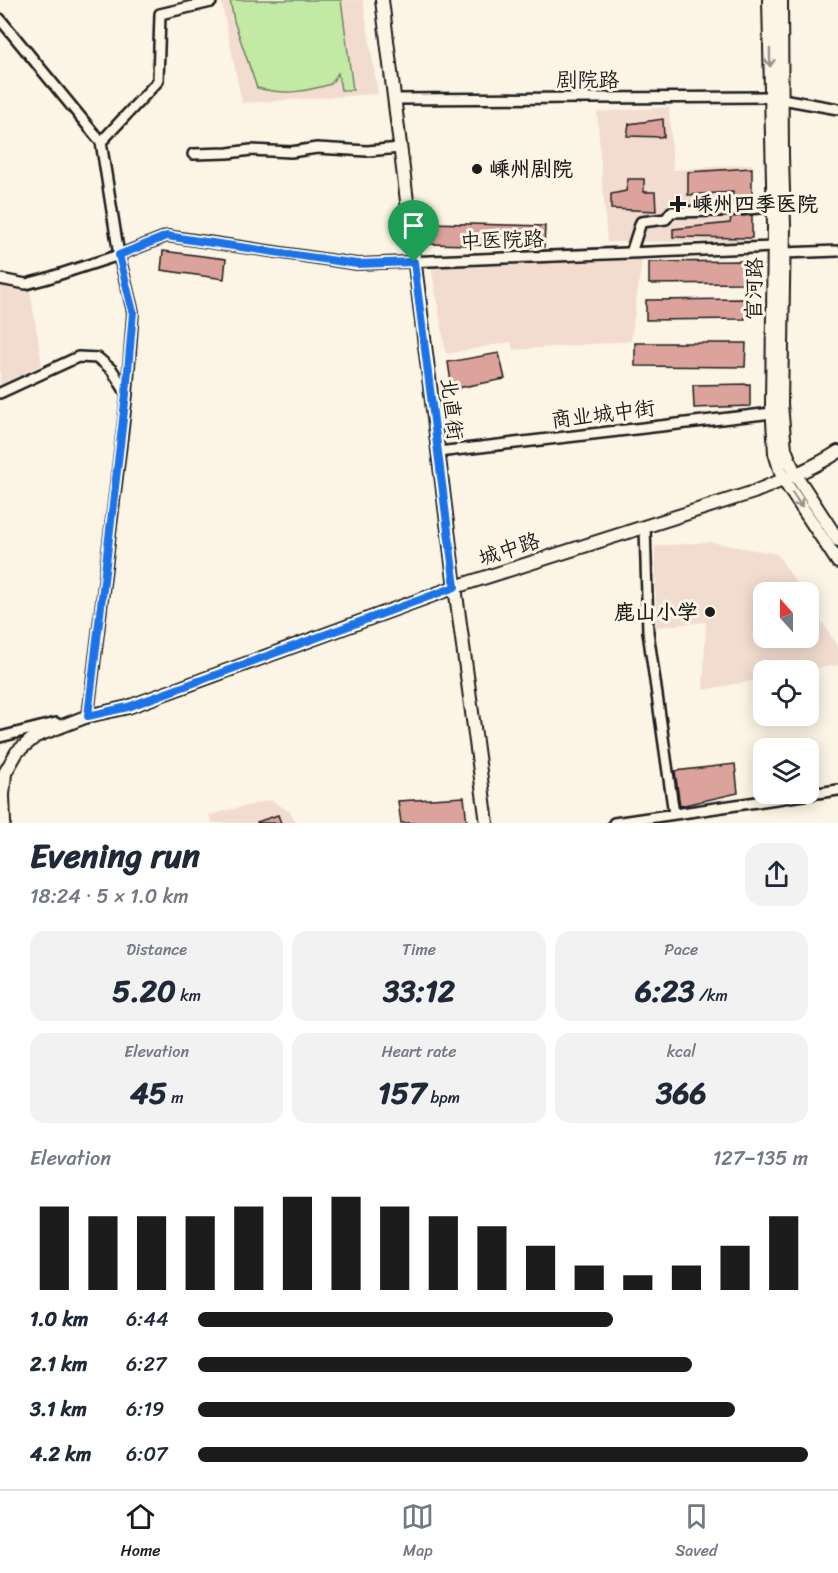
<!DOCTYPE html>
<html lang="en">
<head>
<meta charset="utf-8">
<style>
  :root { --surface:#fff; --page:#f2f2f3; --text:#1f2937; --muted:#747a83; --line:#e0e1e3; --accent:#1c1c1c }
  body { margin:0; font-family:Sriracha,"LXGW WenKai TC",sans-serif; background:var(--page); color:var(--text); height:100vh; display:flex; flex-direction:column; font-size:22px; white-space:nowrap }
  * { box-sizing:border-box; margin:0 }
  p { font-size:20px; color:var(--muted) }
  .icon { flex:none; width:33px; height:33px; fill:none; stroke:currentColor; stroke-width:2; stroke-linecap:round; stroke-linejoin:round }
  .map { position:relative; height:823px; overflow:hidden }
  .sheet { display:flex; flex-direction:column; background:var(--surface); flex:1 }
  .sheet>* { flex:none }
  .needle { width:39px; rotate:339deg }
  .buttons { position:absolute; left:753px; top:582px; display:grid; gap:12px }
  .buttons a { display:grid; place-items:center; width:66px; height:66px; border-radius:12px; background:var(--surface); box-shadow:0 3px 15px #0003; font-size:30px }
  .pin { position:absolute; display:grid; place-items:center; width:51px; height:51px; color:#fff; margin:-62px -26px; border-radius:50% 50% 50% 0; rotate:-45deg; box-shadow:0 0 6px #0007 }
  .pin .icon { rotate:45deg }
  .round { display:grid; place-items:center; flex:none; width:63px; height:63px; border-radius:18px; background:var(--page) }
  .head { display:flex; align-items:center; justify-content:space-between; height:102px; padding:0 30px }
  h1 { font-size:33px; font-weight:800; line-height:45px }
  .metrics { display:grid; grid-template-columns:repeat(3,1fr); gap:9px; height:102px; padding:6px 30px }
  .metrics div { display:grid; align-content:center; border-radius:15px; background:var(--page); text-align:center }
  .metrics b { font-size:30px; font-weight:800 }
  .metrics small { font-size:16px; font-weight:400 }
  .metrics p { font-size:16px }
  .chart { height:168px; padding:12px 30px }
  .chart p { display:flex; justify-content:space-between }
  .chart svg { width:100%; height:108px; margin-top:6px; stroke:var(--accent); stroke-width:6 }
  ul { padding:0 30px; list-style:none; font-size:20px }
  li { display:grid; grid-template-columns:96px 72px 1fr; align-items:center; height:45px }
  li i { height:15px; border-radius:8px; background:var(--accent) }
  .tabs { display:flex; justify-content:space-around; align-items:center; height:84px; border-top:2px solid var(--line); background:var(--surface); font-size:16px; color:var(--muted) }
  .tabs a { display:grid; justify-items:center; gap:3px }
  .tabs .active { color:var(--accent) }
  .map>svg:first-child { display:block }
  .built { fill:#f2dccf }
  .green { fill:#c3eaa5; stroke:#708360; stroke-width:1.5 }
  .building { fill:#dca29c; stroke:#1c1c1c; stroke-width:1.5 }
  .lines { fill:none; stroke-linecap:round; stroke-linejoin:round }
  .street-casing { stroke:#1c1c1c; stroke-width:14 }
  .secondary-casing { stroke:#1c1c1c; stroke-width:16 }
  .street { stroke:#fcf5e5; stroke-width:9 }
  .secondary { stroke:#fcf5e5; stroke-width:12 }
  .oneway { stroke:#97938b }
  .route-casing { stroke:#fff; stroke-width:12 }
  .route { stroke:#1a73e8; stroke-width:8 }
  .poi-dot { fill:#1c1c1c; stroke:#fcf5e5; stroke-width:2 }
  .labels { text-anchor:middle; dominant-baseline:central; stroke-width:6; stroke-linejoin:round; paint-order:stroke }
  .street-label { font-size:21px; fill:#1c1c1c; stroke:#fcf5e5 }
  .poi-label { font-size:21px; font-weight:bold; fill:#1c1c1c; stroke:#fcf5e5; text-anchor:start }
</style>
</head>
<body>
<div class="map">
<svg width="838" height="823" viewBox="0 0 838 823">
  <rect width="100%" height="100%" fill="#fcf5e5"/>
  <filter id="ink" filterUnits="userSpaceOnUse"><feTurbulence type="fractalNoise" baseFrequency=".0167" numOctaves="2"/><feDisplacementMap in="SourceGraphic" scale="12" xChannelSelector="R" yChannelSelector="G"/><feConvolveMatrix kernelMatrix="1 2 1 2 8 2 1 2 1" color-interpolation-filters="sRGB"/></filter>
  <g filter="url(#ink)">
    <!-- built -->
    <path class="built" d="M221,0H363L378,94L242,103Z
      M669,107L673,170L752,164V241L607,242L597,112Z
      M642,259L631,341L513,350L511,342L446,354L431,266Z
      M0,284L30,290L42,364L0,387Z
      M710,542L777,554L802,592H764V638H808L809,602L838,647V665L806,670H764L763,679L703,690L706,622L656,627L655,546Z
      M271,800L290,812L297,823H212L209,815Z"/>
    <!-- green -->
    <path class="green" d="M230,0H341L353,90H341L338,73L331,84C304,92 286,95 257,88L234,21Z"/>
    <!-- building -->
    <path class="building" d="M663,119L664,137L627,136L629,124Z
      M752,168V202L732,203L733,192L688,195V172Z
      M628,179H644V192H655L656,211L611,209V194L626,191Z
      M752,215V238L673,237V229L730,223L731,217Z
      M431,223L545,226L544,247L430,244Z
      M163,251L226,259L224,279L161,270Z
      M745,261V283L649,284V262Z
      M745,299V319L646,320V300Z
      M635,343H746L745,367L635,366Z
      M499,353L505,379L452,389L448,362Z
      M750,384V406L694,408L693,385Z
      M735,764L738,793L680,806L675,771Z
      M464,797L467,823H401L398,801Z
      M278,815L281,823H257V822Z"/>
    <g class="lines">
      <defs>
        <path id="street" d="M0,19L101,142
          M394,99L771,97L838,109
          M101,142L158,81L160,14L211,2V0
          M193,154L228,153L251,150L291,152L317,148L367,151L400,148
          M631,253L641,222L666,219L671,212L720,211L774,207
          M0,279L26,284L45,279L119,255L167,236L357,264L774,247L783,253L838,251
          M0,393L78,357L98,358L112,370L127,394
          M438,452L772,413
          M645,526L648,632L674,814
          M84,717L88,716L127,394L133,312L119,255L101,142
          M0,737L56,723
          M614,823L838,790"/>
        <path id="secondary" d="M382,0L455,587L487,823
          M769,0L774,226L772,405L775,453L783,479L838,562
          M781,0L782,155L784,226L781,404L785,449L795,474L838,540
          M4,823L3,795L5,773L17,752L36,736L88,716L128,707L455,587L754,492C782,480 812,469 838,452"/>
      </defs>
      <!-- street casing -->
      <use href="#street" class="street-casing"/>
      <!-- secondary casing -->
      <use href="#secondary" class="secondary-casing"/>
      <!-- street -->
      <use href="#street" class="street"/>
      <!-- secondary -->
      <use href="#secondary" class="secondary"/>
    </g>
    <!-- one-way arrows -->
    <defs><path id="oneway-shaft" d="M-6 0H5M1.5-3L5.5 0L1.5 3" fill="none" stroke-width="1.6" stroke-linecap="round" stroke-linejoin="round" transform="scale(1.5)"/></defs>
    <g class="oneway">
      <use href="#oneway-shaft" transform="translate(770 58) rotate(89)"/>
      <use href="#oneway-shaft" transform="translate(797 500) rotate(56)"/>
    </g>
  </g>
  <g class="lines" filter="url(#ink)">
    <defs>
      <path id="route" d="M167,236L192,240L357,264L414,262L455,587L128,707L88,716L126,394L133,312L119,255Z"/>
    </defs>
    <!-- route casing -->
    <use href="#route" class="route-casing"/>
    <!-- route -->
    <use href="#route" class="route"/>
  </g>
  <!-- markers -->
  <g class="poi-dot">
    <circle cx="477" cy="169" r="6"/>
    <path d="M675 195h6v6h6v6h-6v6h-6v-6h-6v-6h6z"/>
    <circle cx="710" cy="612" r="6"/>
  </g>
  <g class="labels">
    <!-- street labels -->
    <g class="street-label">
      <text x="588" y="80">剧院路</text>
      <text transform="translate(502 240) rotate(-2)">中医院路</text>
      <text transform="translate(754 289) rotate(-89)">官河路</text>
      <text transform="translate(452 409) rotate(83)">北直街</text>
      <text transform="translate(603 414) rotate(-7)">商业城中街</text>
      <text transform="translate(509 549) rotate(-18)">城中路</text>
    </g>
    <!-- poi labels -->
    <g class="poi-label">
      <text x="489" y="169">嵊州剧院</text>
      <text x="692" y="204">嵊州四季医院</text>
      <text x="698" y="612" text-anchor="end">鹿山小学</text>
    </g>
  </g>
</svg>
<div class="buttons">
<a><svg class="needle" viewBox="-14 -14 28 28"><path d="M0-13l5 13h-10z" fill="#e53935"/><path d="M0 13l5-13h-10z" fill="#747a83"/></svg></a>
<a><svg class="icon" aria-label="locate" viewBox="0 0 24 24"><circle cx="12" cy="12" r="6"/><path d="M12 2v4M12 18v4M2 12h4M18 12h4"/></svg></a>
<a><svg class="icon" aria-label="layers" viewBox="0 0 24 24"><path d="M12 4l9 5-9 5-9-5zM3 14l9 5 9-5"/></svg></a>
</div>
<div class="pin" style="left:414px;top:262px;background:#1e9e55"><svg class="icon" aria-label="arrive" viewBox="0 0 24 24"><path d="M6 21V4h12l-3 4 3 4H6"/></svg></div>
</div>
<section class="sheet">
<div class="head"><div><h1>Evening run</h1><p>18:24 · 5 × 1.0 km</p></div><a class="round"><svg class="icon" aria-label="share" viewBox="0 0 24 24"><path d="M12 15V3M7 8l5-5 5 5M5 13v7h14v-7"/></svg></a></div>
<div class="metrics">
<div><p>Distance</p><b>5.20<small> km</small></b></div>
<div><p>Time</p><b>33:12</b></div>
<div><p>Pace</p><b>6:23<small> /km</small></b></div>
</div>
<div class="metrics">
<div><p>Elevation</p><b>45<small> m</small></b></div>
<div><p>Heart rate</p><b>157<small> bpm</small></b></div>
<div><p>kcal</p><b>366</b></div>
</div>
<div class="chart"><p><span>Elevation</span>127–135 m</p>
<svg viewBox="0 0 160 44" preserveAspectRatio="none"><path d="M5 44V10M15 44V14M25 44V14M35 44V14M45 44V10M55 44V6M65 44V6M75 44V10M85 44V14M95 44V18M105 44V26M115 44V34M125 44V38M135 44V34M145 44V26M155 44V14"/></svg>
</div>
<ul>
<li><b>1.0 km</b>6:44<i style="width:68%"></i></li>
<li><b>2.1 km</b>6:27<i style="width:81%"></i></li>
<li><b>3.1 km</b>6:19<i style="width:88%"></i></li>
<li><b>4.2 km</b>6:07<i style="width:100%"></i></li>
</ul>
</section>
<nav class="tabs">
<a class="active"><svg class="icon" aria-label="home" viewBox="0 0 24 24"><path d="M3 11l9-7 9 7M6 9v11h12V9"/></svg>Home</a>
<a><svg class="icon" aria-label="map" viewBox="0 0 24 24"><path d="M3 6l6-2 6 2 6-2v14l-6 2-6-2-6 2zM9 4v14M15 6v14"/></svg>Map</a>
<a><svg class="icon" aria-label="saved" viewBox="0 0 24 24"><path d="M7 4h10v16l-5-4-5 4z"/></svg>Saved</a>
</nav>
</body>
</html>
